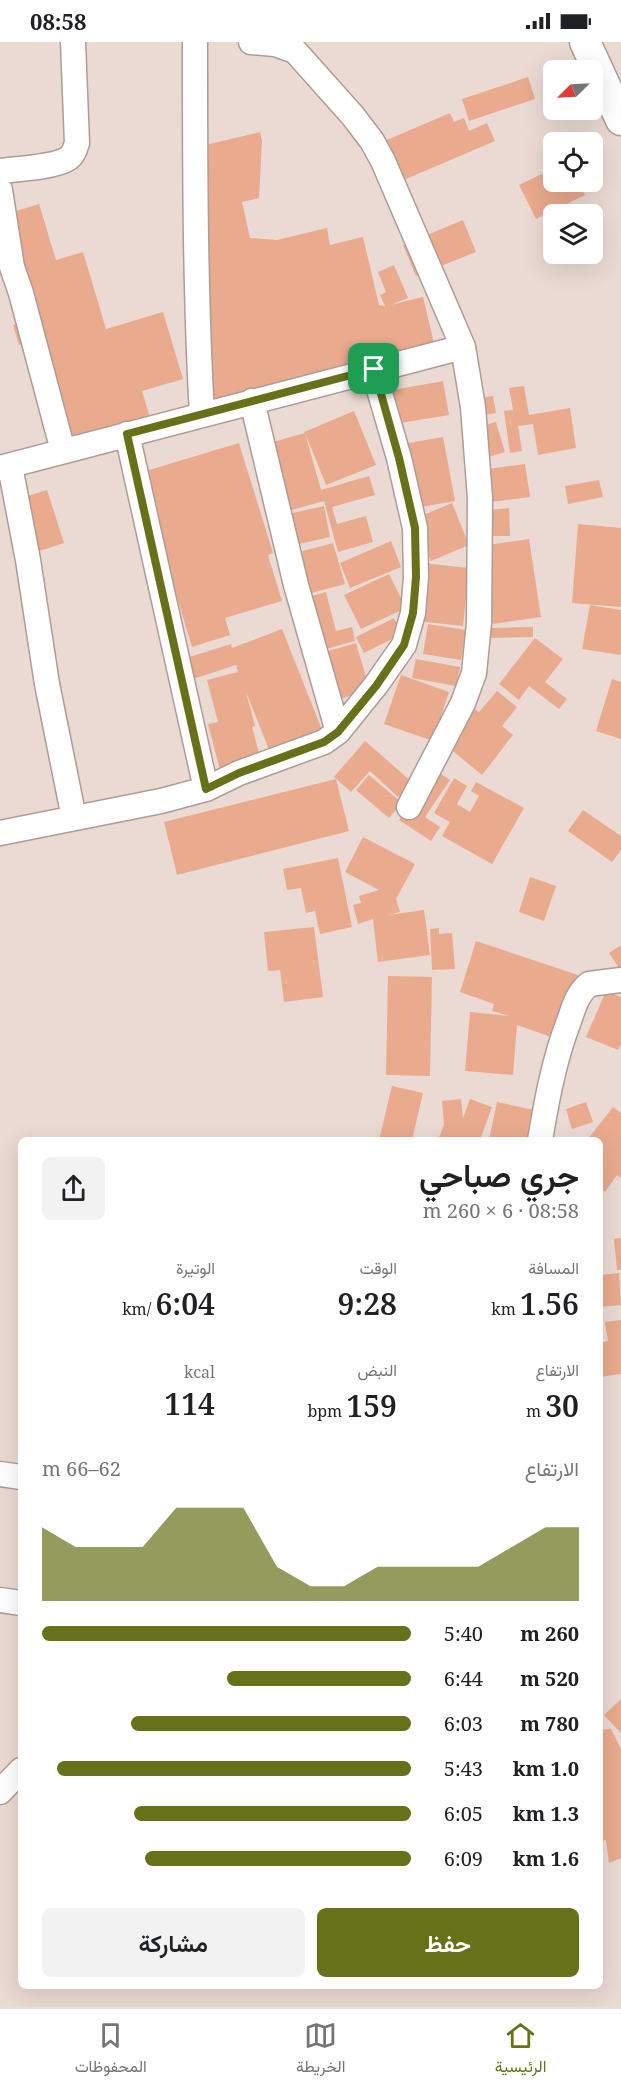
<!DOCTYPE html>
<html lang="ar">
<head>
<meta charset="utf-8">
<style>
  :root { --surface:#fff; --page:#f2f2f2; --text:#202124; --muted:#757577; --line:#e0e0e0; --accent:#67711a }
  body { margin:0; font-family:"Noto Serif",Vazirmatn,serif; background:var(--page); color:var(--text); direction:rtl; height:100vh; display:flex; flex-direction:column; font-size:22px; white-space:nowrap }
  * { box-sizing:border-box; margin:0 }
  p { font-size:20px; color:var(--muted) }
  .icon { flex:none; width:33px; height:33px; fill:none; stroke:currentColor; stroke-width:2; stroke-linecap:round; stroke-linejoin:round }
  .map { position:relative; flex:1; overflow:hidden; direction:ltr }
  .drawer { position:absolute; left:18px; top:1095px; width:585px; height:852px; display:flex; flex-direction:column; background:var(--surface); border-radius:9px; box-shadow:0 6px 24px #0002; direction:rtl }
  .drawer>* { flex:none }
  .needle { width:39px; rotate:246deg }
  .tools { position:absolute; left:543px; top:18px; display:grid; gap:12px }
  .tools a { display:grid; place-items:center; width:60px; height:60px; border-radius:9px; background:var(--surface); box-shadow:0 6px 24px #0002; font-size:30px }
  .pin { position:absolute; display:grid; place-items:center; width:51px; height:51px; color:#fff; margin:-26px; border-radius:12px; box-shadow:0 3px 9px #0006 }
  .round { display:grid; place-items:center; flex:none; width:63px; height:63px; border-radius:9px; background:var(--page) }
  .overview { display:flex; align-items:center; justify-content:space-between; height:102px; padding:0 24px }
  h1 { font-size:33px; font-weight:600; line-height:45px }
  .metrics { display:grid; grid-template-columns:repeat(3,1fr); gap:9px; height:102px; padding:6px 24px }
  .metrics div { display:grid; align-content:center }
  .metrics b { font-size:30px; font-weight:600 }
  .metrics small { font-size:16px; font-weight:400 }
  .metrics p { font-size:16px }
  .chart { height:168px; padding:12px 24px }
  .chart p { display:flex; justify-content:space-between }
  .chart svg { width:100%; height:108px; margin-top:6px; fill:var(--accent); opacity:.7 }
  .cta { display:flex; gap:12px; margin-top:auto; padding:12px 24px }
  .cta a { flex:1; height:69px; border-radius:9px; background:var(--accent); color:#fff; font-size:24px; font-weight:600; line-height:69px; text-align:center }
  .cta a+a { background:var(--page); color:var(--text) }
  ul { padding:0 24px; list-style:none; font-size:20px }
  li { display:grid; grid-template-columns:96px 72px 1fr; align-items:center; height:45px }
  li i { height:15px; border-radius:8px; background:var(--accent) }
  .status { display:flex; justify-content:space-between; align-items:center; height:42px; padding:0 30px; background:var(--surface); direction:ltr }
  .status svg { height:16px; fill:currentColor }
  .menu { display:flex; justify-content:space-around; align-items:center; height:84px; border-top:2px solid var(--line); background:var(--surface); font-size:16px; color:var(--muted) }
  .menu a { display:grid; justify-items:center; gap:3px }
  .menu .active { color:var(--accent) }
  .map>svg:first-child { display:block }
  .building { fill:#e9aa8e }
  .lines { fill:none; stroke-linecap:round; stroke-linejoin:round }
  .minor-casing { stroke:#ad9d96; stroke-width:27 }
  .tertiary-casing { stroke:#ad9d96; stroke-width:33 }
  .minor { stroke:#fff; stroke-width:24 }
  .tertiary { stroke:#fff; stroke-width:30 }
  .route-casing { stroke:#fff; stroke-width:12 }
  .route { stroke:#67711a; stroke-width:8 }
</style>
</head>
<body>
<div class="status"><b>08:58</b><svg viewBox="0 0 49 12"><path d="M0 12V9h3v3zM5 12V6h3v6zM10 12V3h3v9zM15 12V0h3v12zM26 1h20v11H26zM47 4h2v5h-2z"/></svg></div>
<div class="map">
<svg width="621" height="1965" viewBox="0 0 621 1965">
  <rect width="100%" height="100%" fill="#ebdad3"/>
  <!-- building -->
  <path class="building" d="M528,35L535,57L469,79L462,57Z
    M450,71L454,80L464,76L469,89L487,81L495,99L399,140L382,100Z
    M260,90L262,99L259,156L242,160L250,196L277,198L327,186L330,203L363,195L379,263L385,264L380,253L386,250L378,230L394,223L408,256L390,263L423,255L438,318L197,384L193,106Z
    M554,126V140H578L585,153L536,177L519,143Z
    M39,162L56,218L83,210L106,287L163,270L183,337L142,349L154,389L72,414L38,297L19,303L13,283L34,276L0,174Z
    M463,178L476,210L416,234L403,203Z
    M443,339L449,373L388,383L382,350Z
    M524,344L529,373L570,366L576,406L538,413L533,382L518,384L522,409L510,411L504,369L513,368L509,346Z
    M493,354L496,371L472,375L469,358Z
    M354,369L376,423L326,443L305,391L321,448L369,434L375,453L332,465L337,482L366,474L373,500L338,510L324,459L274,473L255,405L305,391L304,390Z
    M496,380L505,410L481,417L472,387Z
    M443,395L455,459L409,467L397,403Z
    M239,401L273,511L268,513L282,559L225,576L230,593L192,605L170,532L136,432Z
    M525,422L530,455L484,461L480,428Z
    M599,438L603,455L568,462L565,444Z
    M47,448L64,501L24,514L8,460Z
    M452,461L469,503L431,519L414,477Z
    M324,464L330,495L281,506L275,475Z
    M509,466L510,494H491L489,468Z
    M578,482L621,486V565L572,561Z
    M529,497L541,575L493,582L481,504Z
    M391,499L401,525L350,546L340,521Z
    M333,501L345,542L296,555L284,514Z
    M422,521L469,526L463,584L416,579Z
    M389,532L406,566L361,587L344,553Z
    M326,550L336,589L352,585L355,599L308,612L293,559Z
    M590,563L621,568V613L582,607Z
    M394,576L402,592L364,611L356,595Z
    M428,582L466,588L461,618L423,612Z
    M533,585V595L485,596V586Z
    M282,587L330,708L272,715L246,650L255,684L252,685L265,733L224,743L208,682L218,680L207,638L238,630L236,623L190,638L183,617L231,602L232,606Z
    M535,596L563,617L545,640L567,657L559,667L529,644L519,658L499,642Z
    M356,601L370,648L319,663L304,616Z
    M416,617L460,625L456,644L412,636Z
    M401,633L449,650L433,699L384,682Z
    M612,637L621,640V697L596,689Z
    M497,649L517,665L502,684L513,693L482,733L442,700L471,664L479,670Z
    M365,699L412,740L398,755L370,729L351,750L334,735Z
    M434,727L450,738L425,775L440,785L431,799L399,778Z
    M369,733L402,761L389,776L356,748Z
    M454,736L467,744L457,762L470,770L479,754L471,749L476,740L524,766L492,822L442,794L450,780L434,771Z
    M336,737L349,789L177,833L164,780Z
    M583,768L621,794V808L612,820L568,789Z
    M363,795L415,822L396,857L400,870L388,873L424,868L430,913L378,920L373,877L358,882L353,863L361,861L359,854L379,848L345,830Z
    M338,816L352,885L320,892L315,869L306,871L301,846L287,848L283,827Z
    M530,835L556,844L544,879L519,870Z
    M314,885L323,955L284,960L280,928L268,929L264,890Z
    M439,886V892L452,891L455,927L432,928L430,887Z
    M476,899L581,934L560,998L517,983L513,1033L465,1029L470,970L510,974L492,969L494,962L460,950Z
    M621,903V929L609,911Z
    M388,934L432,935L430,1034L386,1033Z
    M606,949L621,955V1002L618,1008L586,995Z
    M392,1044L423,1051L412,1098H379Z
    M461,1057L463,1076L470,1057L492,1065L480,1098H438L444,1083L442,1059Z
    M497,1060L534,1068L528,1098H489Z
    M586,1060L593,1080L572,1087L566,1067Z
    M613,1065L621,1071V1136L617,1133L605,1150L600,1146V1098H587Z
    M621,1196V1228H617L614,1197Z
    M619,1231L621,1263L600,1265V1233Z
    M621,1278V1332L600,1335V1301L608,1299L605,1280Z
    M621,1657V1691L604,1673Z
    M611,1687L621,1707V1816L609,1821L606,1798L600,1799V1688Z"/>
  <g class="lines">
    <defs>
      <path id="minor" d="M195,0C195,124 195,249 202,373
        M0,129C16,127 55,125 67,117C73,114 75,107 77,101L73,0
        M0,148L12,225L21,251L63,409
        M252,359L296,543L338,690
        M127,392L206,747
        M10,424L28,518L47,642L74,776
        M0,426L463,305L383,119L372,99L353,74L295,9L275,2L251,0
        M409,765L463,661L474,631L479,581L480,456L473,365L463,305
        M0,791L161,759L206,747L239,731L324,700L338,690L376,643L404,603L413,571L416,535L415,486L399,416L373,327
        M540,1098C547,1057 554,1018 569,979C574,965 577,952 589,942L621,938
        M0,1432L21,1435
        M0,1558L21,1561
        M0,1750L21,1728"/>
      <path id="tertiary" d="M585,0L621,78"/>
    </defs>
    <!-- minor casing -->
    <use href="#minor" class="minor-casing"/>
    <!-- tertiary casing -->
    <use href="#tertiary" class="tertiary-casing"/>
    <!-- minor -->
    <use href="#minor" class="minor"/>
    <!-- tertiary -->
    <use href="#tertiary" class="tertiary"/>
  </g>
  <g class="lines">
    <defs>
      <path id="route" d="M374,327L399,416L415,486L416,535L413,571L404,603L376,644L338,690L324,700L239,731L206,747L127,392Z"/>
    </defs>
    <!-- route casing -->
    <use href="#route" class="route-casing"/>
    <!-- route -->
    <use href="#route" class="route"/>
  </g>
</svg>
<div class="tools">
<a><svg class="needle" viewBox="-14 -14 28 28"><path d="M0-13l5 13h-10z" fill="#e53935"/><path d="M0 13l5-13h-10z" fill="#757577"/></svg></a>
<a><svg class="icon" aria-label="locate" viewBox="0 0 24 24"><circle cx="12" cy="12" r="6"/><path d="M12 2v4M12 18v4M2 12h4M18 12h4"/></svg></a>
<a><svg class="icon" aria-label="layers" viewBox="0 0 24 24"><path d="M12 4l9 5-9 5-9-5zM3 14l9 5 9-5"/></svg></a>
</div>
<div class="pin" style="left:374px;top:327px;background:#1e9e55"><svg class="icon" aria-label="arrive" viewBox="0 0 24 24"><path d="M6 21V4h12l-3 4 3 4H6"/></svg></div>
<section class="drawer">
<div class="overview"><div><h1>جري صباحي</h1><p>08:58 · 6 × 260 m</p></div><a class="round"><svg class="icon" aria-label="share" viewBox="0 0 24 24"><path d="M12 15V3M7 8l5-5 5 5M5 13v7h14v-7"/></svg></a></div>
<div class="metrics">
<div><p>المسافة</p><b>1.56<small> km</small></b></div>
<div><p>الوقت</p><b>9:28</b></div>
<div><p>الوتيرة</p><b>6:04<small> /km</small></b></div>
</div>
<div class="metrics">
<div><p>الارتفاع</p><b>30<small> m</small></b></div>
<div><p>النبض</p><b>159<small> bpm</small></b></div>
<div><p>kcal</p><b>114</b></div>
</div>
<div class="chart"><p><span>الارتفاع</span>62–66 m</p>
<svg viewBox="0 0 160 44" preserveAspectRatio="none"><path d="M0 44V14L10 22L20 22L30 22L40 6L50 6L60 6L70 30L80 38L90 38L100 30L110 30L120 30L130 30L140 22L150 14L160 14V44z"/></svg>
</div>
<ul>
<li><b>260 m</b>5:40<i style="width:100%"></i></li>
<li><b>520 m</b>6:44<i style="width:50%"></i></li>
<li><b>780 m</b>6:03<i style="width:76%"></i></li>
<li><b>1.0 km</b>5:43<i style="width:96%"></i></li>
<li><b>1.3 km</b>6:05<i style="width:75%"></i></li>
<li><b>1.6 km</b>6:09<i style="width:72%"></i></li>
</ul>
<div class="cta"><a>حفظ</a><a>مشاركة</a></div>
</section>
</div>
<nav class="menu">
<a class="active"><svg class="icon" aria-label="home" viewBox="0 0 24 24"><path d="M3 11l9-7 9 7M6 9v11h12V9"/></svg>الرئيسية</a>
<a><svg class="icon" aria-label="map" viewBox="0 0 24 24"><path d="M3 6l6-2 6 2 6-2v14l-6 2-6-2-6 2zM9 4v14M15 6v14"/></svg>الخريطة</a>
<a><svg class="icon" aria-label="saved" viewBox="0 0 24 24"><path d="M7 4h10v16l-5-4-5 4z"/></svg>المحفوظات</a>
</nav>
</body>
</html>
